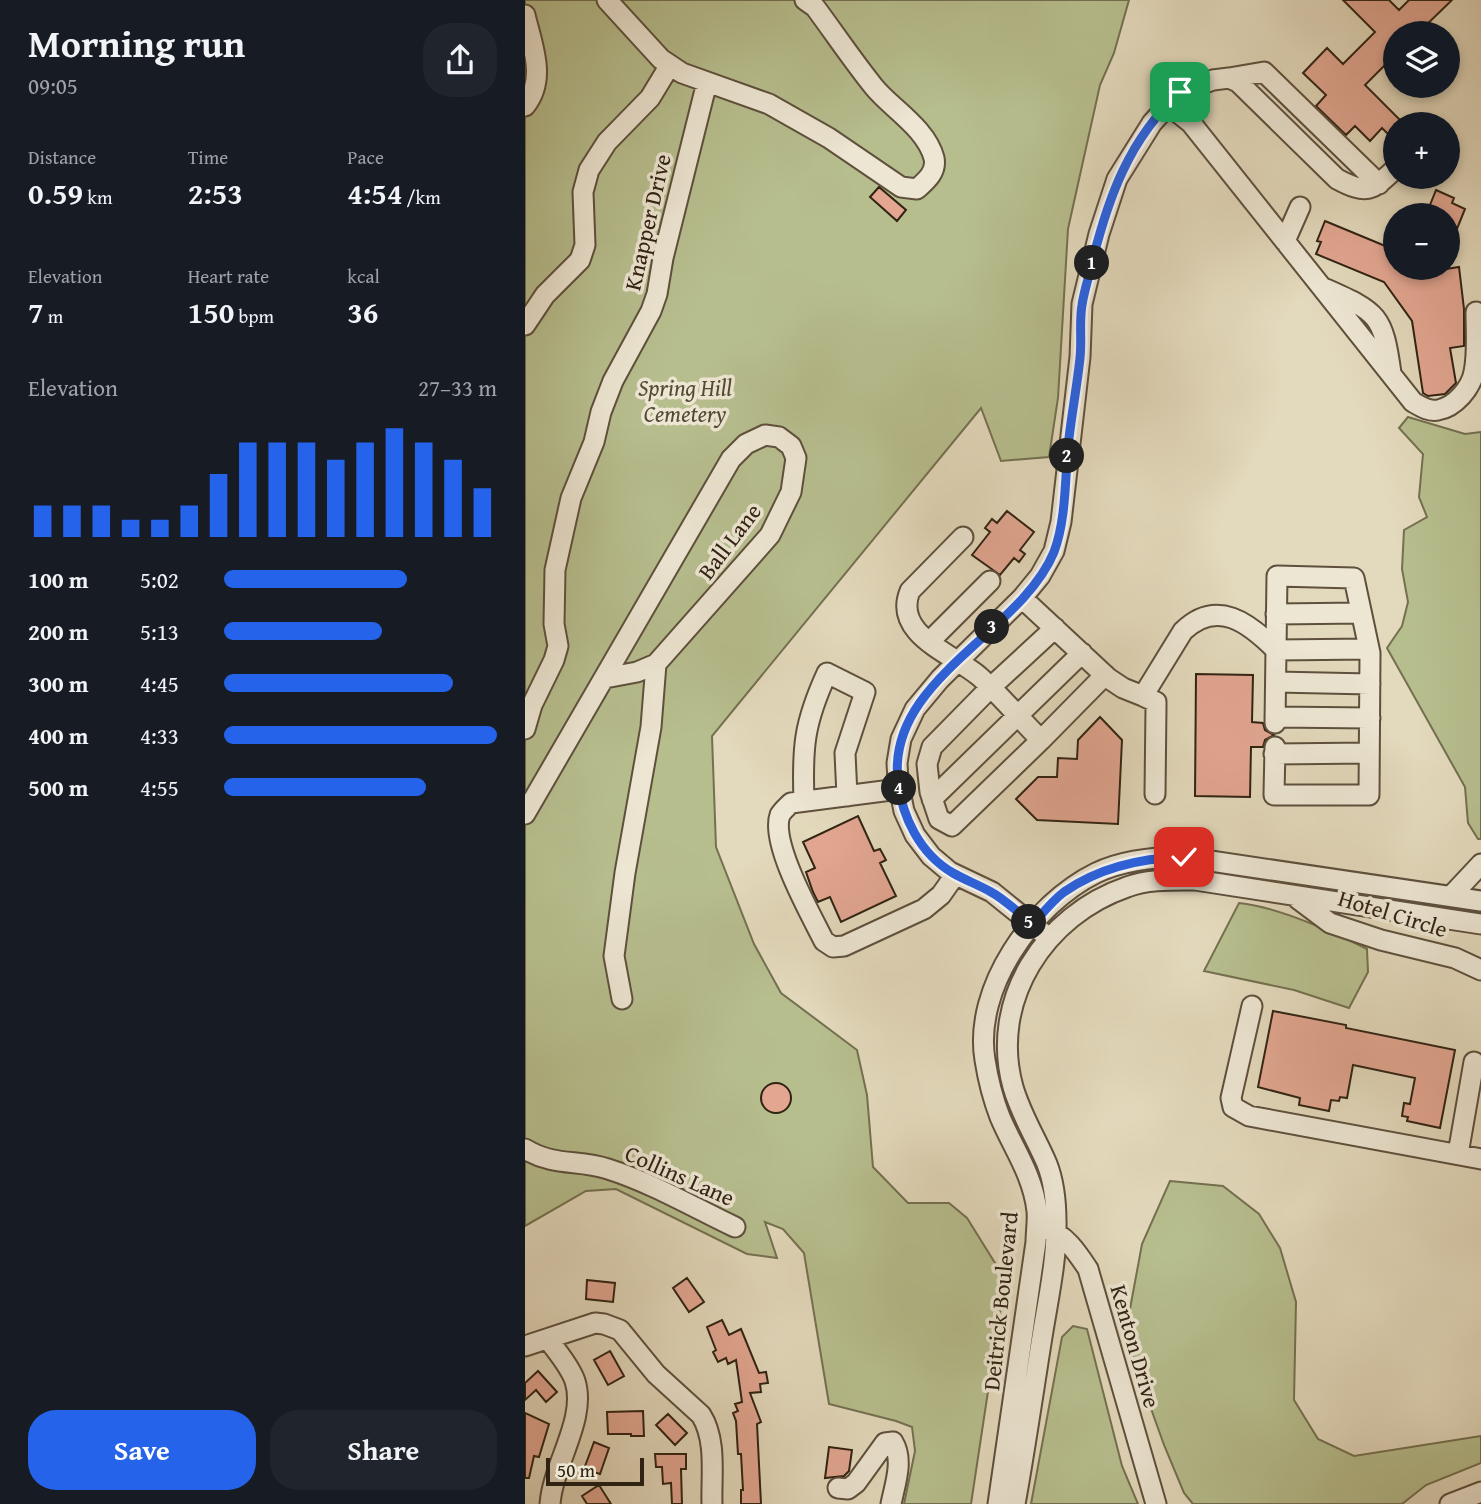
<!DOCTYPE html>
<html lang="en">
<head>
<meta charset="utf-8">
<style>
  :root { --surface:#171b24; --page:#20242c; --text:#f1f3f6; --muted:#9ea1a6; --accent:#2563eb }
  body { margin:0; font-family:"Gentium Book Plus",serif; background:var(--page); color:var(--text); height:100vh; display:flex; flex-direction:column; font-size:26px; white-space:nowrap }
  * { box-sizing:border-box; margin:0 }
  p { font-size:23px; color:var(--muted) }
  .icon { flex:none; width:38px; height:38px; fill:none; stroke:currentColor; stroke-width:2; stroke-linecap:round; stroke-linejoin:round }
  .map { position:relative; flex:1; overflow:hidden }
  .side { display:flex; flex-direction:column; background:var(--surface); width:525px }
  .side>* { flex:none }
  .fabs { position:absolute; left:858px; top:21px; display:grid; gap:14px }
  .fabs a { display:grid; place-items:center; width:77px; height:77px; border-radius:50%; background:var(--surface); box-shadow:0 4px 10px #0003; font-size:35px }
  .scale { position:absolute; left:21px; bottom:18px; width:98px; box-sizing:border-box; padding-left:7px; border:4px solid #312313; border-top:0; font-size:19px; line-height:24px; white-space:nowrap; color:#312313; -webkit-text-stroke:5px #ede6d3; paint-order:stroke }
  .pin { position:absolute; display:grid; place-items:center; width:60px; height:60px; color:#fff; margin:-30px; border-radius:14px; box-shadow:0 4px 10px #0006 }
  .km { position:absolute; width:35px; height:35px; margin:-18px; border-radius:50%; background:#222; color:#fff; font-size:19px; line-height:35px; text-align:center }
  .round { display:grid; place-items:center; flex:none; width:74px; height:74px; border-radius:28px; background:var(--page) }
  .headline { display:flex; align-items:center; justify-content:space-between; height:119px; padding:0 28px }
  h1 { font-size:38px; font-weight:600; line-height:52px }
  .stats { display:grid; grid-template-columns:repeat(3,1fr); gap:10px; height:119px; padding:7px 28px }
  .stats div { display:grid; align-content:center }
  .stats b { font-size:30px; font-weight:600 }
  .stats small { font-size:19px; font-weight:400 }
  .stats p { font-size:19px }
  .chart { height:196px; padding:14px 28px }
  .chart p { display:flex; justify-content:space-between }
  .chart svg { width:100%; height:126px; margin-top:7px; stroke:var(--accent); stroke-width:6 }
  .primary-button { display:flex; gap:14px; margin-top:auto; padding:14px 28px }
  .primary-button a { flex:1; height:80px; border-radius:28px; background:var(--accent); color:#fff; font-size:28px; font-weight:600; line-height:80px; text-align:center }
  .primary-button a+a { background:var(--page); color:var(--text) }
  ul { padding:0 28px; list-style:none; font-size:23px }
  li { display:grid; grid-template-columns:112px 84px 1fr; align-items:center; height:52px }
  li i { height:18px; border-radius:9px; background:var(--accent) }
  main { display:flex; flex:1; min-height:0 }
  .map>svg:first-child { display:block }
  .green { fill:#b7be8e; stroke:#747050; stroke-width:2 }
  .building { fill:#e2a691; stroke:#312313; stroke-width:2 }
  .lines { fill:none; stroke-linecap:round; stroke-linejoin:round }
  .minor-casing { stroke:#5e503d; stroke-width:23 }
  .minor { stroke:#ede6d3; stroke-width:19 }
  .route-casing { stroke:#fff; stroke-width:14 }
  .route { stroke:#2563eb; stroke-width:9 }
  .labels { text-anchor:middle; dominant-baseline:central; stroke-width:7; stroke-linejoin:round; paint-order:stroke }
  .street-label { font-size:23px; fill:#312313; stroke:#ede6d3 }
  .park-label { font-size:23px; font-style:italic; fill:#524a32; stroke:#ede6d3 }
</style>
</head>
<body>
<main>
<section class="side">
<div class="headline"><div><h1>Morning run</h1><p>09:05</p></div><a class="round"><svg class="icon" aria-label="share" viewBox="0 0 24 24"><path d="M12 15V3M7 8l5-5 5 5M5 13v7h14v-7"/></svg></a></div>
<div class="stats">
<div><p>Distance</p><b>0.59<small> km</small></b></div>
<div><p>Time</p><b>2:53</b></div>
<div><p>Pace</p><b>4:54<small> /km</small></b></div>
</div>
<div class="stats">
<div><p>Elevation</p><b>7<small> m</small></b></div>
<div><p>Heart rate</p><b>150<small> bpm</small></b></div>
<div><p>kcal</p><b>36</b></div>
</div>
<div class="chart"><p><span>Elevation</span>27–33 m</p>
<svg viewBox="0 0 160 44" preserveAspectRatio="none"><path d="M5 44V33M15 44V33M25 44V33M35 44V38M45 44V38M55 44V33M65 44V22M75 44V11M85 44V11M95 44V11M105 44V17M115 44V11M125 44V6M135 44V11M145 44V17M155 44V27"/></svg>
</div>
<ul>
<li><b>100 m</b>5:02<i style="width:67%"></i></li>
<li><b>200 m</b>5:13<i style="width:58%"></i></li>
<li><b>300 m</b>4:45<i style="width:84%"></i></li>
<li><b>400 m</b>4:33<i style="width:100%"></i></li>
<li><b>500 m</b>4:55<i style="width:74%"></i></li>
</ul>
<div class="primary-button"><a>Save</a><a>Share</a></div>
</section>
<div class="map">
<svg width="956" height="1504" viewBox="0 0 956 1504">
  <rect width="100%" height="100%" fill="#e3d9bc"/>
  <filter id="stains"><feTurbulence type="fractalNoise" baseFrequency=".00286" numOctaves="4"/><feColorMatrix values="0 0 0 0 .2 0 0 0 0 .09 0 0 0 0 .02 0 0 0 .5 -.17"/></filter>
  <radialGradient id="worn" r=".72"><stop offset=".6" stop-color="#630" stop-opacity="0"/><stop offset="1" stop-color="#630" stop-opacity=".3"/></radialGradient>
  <!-- green -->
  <path class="green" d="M0,0H604L589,53L575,85L543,229L533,398L524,457L476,461L456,408L187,736L191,847L229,944L256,993L332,1050L342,1095L348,1167L383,1203H424L442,1218L480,1279L446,1504H379L390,1451L387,1427L371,1421L304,1404L279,1253L258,1229L240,1222L252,1258L222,1254L91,1189L61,1191L0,1226Z
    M883,417L940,434L956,432V839H953L943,823L940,787L862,648L877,626L883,602L877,569L879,530L902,517L894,497L898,454L874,428Z
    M714,903C753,907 806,931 842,949L843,972L824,1008L769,990L679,971Z
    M645,1181L698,1186L734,1214L755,1248L771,1302L769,1400L793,1439L829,1456L956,1436V1463L901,1485L877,1504H668L659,1493L639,1445L600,1336L617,1244Z
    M548,1326L562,1329L597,1466L613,1504H506L537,1337Z"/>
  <!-- building -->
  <path class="building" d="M818,0H864L874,10L884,0H927L893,33H870V55L840,85L879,124H870V131L865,136L857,128L845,141L830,126L821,135L791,106L801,95L778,73L802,48L818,64L850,32Z
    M354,187L381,210L372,221L345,197Z
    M911,190L929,198L927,203L940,209L923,251L922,215H901Z
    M800,221L870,250V268H916L915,270L934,267L939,309V346L925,348L931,383L920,394L903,396L898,393L887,321L859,282L791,254L796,242L792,241Z
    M482,511L509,532L495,550L500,554L494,562L489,558L475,575L447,555L465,532L460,528L467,519L472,523Z
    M671,674L728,675L727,722L738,723L740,730L749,735L740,740L738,747H726L725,797L670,796Z
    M575,717L597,740L593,824L512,820L491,799L513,777H532L533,758L552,759L553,740Z
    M333,816L349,851L355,849L361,860L355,863L371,896L316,922L305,897L293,902L288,892L281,872L290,868L278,842Z
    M748,1011L821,1025V1028L930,1050L915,1128L882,1121L883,1117L877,1116L879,1103L885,1104L890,1078L828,1065L822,1098L815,1097L814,1101L806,1100L804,1111L774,1105L775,1098L733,1087Z
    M236 1098a15 15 0 1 1 30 0a15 15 0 1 1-30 0Z
    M162,1278L179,1302L164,1312L148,1288Z
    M62,1280L90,1283L88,1302L61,1299Z
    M197,1320L204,1335L216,1329L234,1373L241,1372L243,1383L235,1384L236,1392L225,1393L236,1422L232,1424L236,1504H216V1490H218L216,1454H213L211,1421L208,1413L213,1411L210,1404L217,1402L211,1360L203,1364L201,1358L193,1362L188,1352L191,1350L182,1327Z
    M85,1351L99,1376L83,1385L69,1360Z
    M13,1371L32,1392L21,1402L11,1390L0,1400V1383Z
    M118,1411L119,1436H106V1434H83L82,1412Z
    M0,1413L24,1424L14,1457L9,1456L4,1478H0Z
    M143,1414L162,1433L150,1445L131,1425Z
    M69,1442L84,1448L75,1474L59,1469Z
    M304,1447L327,1450L324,1471L319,1476L300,1478Z
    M130,1454H161V1469H156L157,1504H147L146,1483L138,1484L137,1467H131Z
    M74,1485L86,1504H62L57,1496Z"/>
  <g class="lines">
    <defs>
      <path id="minor" d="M82,0L136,59L157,73L244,104L304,138L376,187L392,189C401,181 412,172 409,158C401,128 367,109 349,87C328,61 310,34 290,7L280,0
        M0,15C7,45 22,79 0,106
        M704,78L739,72L854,184
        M642,104L666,123L888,402C895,406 904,412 913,410C930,407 946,388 949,372C953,353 951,331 951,312
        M760,241L775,207
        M801,289C853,312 858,315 866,373
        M0,325L20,295L55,260L60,245L58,192L64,170L82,142L125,98L145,65
        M438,537L385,591C367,635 429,654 455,677C476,696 495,719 516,740L427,826L414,819L405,792L402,764L407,747L465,688L530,628
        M497,598L583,678L598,688L618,696
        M751,614L836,613
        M404,642L465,581
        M751,682L845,684
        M750,717L845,718
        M0,729L7,705L29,660L33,646L29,624L30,570L46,498L69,442L76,412L88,381L126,311L132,294L138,258L182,82
        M516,740L580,675
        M750,747L749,795H844L845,653L829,578L752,576L750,723
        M749,754L844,753
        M374,789L266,803C262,807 258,810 255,815C245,843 286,915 299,941L308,947L319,946L399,909L416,895L430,875
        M630,794L631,706V702L618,696L658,631C692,598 724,623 751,650L844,649
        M407,799L557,653
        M279,801C277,747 279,723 302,673L340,692L320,753L322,796
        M0,814L206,459L221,444L240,435L254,437L266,446L271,458L266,492L245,535L131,664L112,672L80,678
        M926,896L956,864
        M773,899L805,923L856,940L930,958L956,970
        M524,938L467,892L425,872L406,856L390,835L379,811L373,781L372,763L376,739L390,709L415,679L497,598L515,576L529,551L536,522L555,357L557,304L574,234L592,179L627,123L655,92L688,80L704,78L713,82L812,179C842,195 847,191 870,169
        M97,999L89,956L100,873L126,727L131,664
        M727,1006L706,1098L708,1107L724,1116L956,1159
        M0,1149C30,1167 52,1159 83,1169C127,1183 168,1207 210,1227
        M933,1154L949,1062
        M522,1229C540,1234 553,1254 563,1269L631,1504
        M23,1339C32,1352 45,1366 50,1381C62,1419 28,1464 25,1504
        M0,1346L70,1323L79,1324L95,1330L131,1374L176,1415C192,1440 186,1476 187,1504
        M313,1488L323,1489L331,1483L360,1443L368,1442C379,1460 370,1484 366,1504
        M473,1504L511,1242C511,1232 513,1221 512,1211C508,1175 488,1148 475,1117C468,1099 463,1079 460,1060C448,988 508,904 571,873C598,860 629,857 659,857L956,901
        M490,1504C500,1449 508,1393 517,1337C523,1299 532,1260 531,1222C531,1203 529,1182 522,1164C511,1138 496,1115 488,1087C464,1000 520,915 602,887C623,879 647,880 670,880L956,924
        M925,1504L956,1492"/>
    </defs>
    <!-- minor casing -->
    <use href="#minor" class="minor-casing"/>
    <!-- minor -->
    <use href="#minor" class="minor"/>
  </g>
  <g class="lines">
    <defs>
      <path id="route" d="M655,92C604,139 583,198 567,263C564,277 559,291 557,305C554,322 557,340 555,358C552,387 546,417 543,447C540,480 541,520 529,552C495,634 361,680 373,781C377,817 395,854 428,873C440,880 454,885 466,892C481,900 494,914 508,924C517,914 527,901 539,892C575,867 615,858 659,857"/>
    </defs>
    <!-- route casing -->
    <use href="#route" class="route-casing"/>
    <!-- route -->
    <use href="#route" class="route"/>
  </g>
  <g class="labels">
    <!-- street labels -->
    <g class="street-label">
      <text transform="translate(122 222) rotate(-77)">Knapper Drive</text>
      <text transform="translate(204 541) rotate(-53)">Ball Lane</text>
      <text transform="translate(868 913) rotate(17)">Hotel Circle</text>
      <text transform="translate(155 1175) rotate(24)">Collins Lane</text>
      <text transform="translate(475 1301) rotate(-84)">Deitrick Boulevard</text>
      <text transform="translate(611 1346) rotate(74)">Kenton Drive</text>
    </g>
    <!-- park labels -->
    <g class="park-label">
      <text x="160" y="387">Spring Hill<tspan x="160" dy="26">Cemetery</tspan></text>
    </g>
  </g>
  <rect width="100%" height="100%" filter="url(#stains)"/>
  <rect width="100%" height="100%" fill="url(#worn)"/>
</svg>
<div class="fabs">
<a><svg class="icon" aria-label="layers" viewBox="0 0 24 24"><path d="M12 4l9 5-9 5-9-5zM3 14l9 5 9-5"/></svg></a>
<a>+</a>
<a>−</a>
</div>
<div class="scale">50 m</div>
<div class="pin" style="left:655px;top:92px;background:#1e9e55"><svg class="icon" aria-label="arrive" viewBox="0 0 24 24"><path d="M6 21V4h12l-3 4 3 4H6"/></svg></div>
<div class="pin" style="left:659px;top:857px;background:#d93025"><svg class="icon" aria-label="check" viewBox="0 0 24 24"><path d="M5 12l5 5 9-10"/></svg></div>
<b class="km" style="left:567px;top:263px">1</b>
<b class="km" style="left:542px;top:456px">2</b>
<b class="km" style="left:467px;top:627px">3</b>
<b class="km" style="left:374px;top:788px">4</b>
<b class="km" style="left:504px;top:922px">5</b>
</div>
</main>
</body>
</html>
